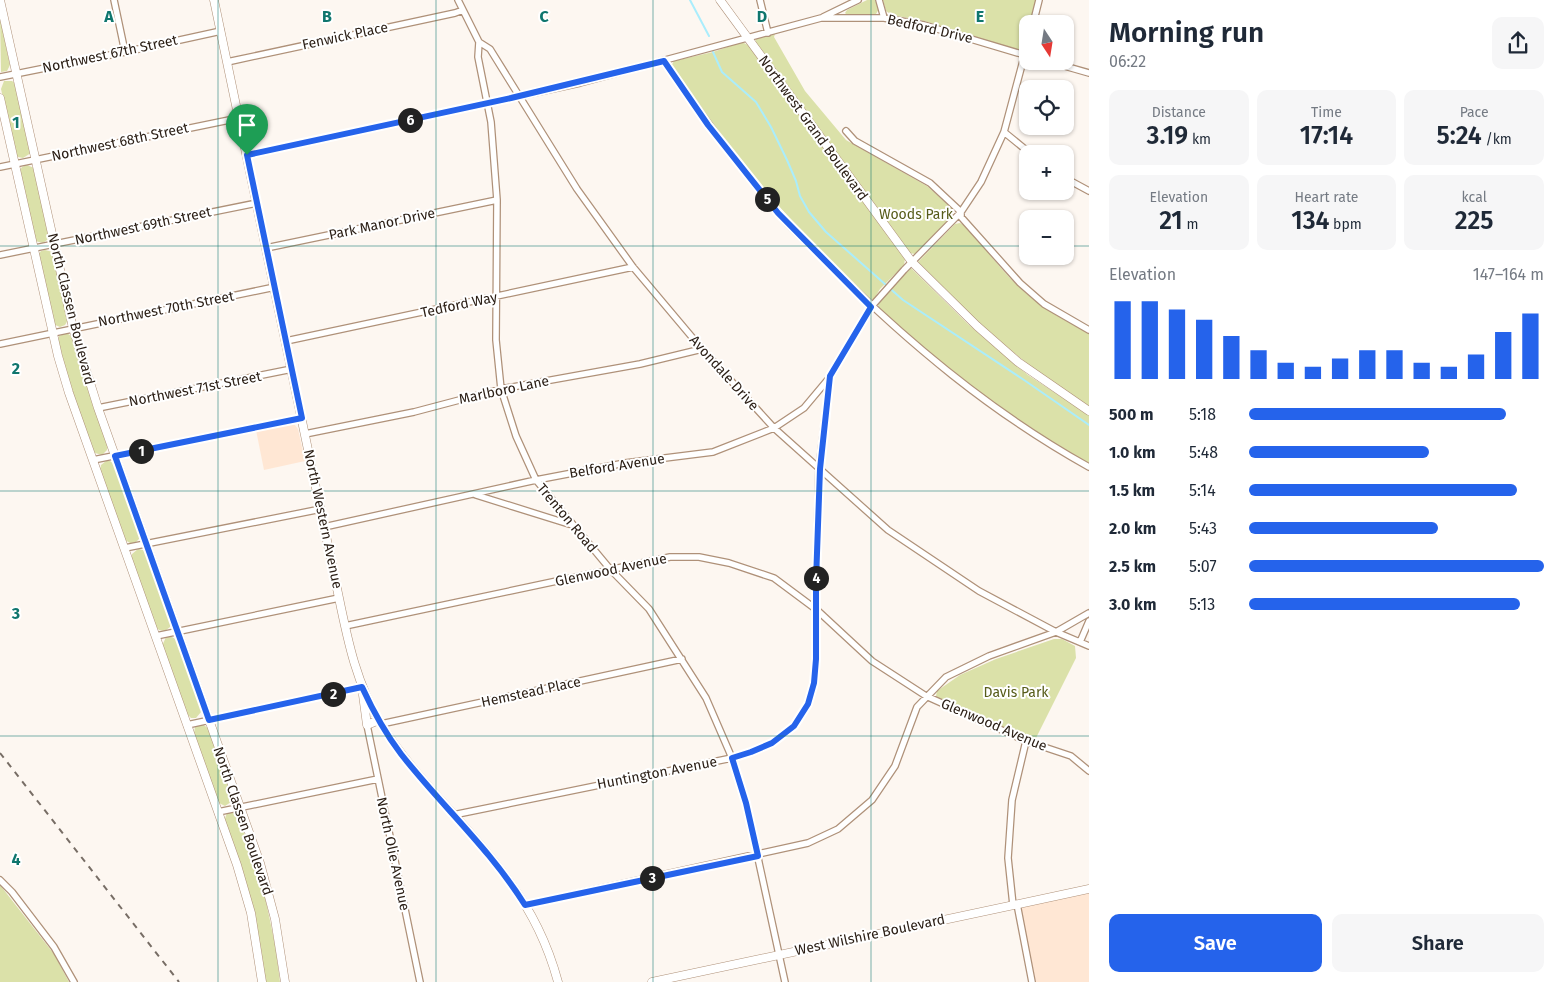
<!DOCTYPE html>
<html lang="en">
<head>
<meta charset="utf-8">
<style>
  :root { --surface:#fff; --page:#f6f6f7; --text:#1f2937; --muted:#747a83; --accent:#2563eb }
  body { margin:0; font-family:"Fira Sans",sans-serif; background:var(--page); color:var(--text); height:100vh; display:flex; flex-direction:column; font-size:19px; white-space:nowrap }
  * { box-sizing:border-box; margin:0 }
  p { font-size:16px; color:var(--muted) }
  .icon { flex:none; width:28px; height:28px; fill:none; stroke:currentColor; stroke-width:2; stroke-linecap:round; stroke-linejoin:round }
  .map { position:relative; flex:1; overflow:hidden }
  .details { display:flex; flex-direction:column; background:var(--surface); width:475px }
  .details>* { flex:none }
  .needle { width:32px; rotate:168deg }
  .buttons { position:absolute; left:1019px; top:15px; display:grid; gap:10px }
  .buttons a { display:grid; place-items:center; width:55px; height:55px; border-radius:10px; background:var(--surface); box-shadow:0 1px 4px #0004; font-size:25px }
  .pin { position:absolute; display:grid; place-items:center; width:42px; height:42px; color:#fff; margin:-51px -21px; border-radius:50% 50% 50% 0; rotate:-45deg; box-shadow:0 0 5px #0007 }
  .pin .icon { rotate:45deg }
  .km { position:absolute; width:25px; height:25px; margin:-12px; border-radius:50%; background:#222; color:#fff; font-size:14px; line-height:25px; text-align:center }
  .round { display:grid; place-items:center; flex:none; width:52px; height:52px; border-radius:10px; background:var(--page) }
  .overview { display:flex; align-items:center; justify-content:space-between; height:85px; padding:0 20px }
  h1 { font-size:28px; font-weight:600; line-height:38px }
  .stats { display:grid; grid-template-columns:repeat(3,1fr); gap:8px; height:85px; padding:5px 20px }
  .stats div { display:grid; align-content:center; border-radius:10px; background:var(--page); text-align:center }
  .stats b { font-size:25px; font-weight:600 }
  .stats small { font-size:14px; font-weight:400 }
  .stats p { font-size:14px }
  .chart { height:140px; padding:10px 20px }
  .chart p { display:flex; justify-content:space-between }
  .chart svg { width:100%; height:90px; margin-top:5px; stroke:var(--accent); stroke-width:6 }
  .cta { display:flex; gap:10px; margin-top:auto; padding:10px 20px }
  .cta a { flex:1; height:58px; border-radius:10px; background:var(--accent); color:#fff; font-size:20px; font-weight:600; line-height:58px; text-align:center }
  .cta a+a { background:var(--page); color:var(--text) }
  ul { padding:0 20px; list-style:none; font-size:16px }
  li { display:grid; grid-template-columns:80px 60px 1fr; align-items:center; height:38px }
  li i { height:12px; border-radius:6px; background:var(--accent) }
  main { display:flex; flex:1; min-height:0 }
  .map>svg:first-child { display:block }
  .built { fill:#ffe7d4 }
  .green { fill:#dbe1a9 }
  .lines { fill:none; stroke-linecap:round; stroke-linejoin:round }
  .stream { stroke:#aaedfc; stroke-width:2 }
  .street-casing { stroke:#af9179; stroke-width:8 }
  .secondary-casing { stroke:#af9179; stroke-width:9 }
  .street { stroke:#fff; stroke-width:5.5 }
  .secondary { stroke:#fff; stroke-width:8 }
  .rail { stroke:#776d65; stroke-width:2; stroke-dasharray:6 6; stroke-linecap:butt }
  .route-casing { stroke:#fff; stroke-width:10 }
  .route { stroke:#2563eb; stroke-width:6 }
  .grid { fill:none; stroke:#0f766e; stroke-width:1; stroke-opacity:0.55 }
  .labels { text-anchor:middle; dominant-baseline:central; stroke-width:4; stroke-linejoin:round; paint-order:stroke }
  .street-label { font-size:14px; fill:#2c2017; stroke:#fff }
  .park-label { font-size:14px; fill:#575c19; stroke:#fff }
  .grid-label { font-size:16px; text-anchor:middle; font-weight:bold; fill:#0f766e; stroke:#fff; stroke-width:4; stroke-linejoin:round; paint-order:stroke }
</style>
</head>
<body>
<main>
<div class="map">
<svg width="1089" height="982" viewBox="0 0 1089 982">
  <rect width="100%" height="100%" fill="#fdf7f1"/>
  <!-- built -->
  <path class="built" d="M290,423L294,424L298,429L305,461L264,470L256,430Z
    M1089,892V982H1036L1020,909L1023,906Z"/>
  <!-- green -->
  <path class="green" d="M867,0H875L879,9L876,14H846L845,13L847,10Z
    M883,0H1036L1029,24H1028L1027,31L1023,47L1017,50L924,21L892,15L886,11Z
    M0,18L10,65L7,71L1,72Z
    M775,34L774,37L805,91L846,140L927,186L953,209V215L915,254L909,253L755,43L756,39Z
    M742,42L748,45L905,259L904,265L880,289L874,299L870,300C795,230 728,151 671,66L674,61L713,52Z
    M4,81H12L16,84L31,153L23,158L18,157L15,153L1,89Z
    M27,165L34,168L49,236L47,240L43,243L35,241L20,170L22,167Z
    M960,223L967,227C986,249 1004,275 1027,294C1045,310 1067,322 1089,333V406L1042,375L989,333L918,262L955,224Z
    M45,250L53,252L68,320L65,325L60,327L53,324L38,255L41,251Z
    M911,268L968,324L1003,354L1028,375L1089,415V463C1012,424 946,366 880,310L878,305L879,302Z
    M67,333L71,336L73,339L82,371L108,445L107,450L102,455L95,453L93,451L69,382L57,343L59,336Z
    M106,461H110L115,465L139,533V539L135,543H130L125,540L100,471L101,465Z
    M138,549L143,550L146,553L171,623L170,627L165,631L159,630L156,627L132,559V554Z
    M166,637H172L177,640L201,708V712L196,718H191L186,713L162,646Z
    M1054,639H1062L1075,646L1076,658L1035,740L1021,736L938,700L936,696L937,691L960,675L996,659Z
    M202,724L208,728L232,797L231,802L225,806L219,803L194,733L195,727Z
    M230,812L236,813L238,815L264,892L276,949L280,982H265L258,936L224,821L227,813Z
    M0,885L54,954L69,982H0Z"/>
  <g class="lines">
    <!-- stream -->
    <path class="stream" d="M690,0L709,36
      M713,52L722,72L756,102L771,127L787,160L796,181L800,196L809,212L826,232L903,300L1024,380L1089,425"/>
    <defs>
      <path id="street" d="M114,0L125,52
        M458,0L479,42L490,49L577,189L633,267L702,349L774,428L888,530L979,591L1056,632L1089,646
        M760,0L768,33
        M879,0L884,18
        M823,17L858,0
        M1033,24L1039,0
        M479,42L478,57L491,122L497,200L496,340L501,389L516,436L536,480L610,569L649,609L706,698L732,758L746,803L785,982
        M664,61C700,113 737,164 777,212C793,231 813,248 831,266C909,344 992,413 1089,467
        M1047,61L1089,73
        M227,62L455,13L463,10
        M0,77L125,52L221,31
        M846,131L855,141L930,183L961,212V217L1020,283L1044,304L1089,330
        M1004,132L1031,154
        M247,155L580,83L821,18H884L924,25L1028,56
        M0,167L239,118
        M1065,178L1089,191
        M266,248L497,200
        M0,255L257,203
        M286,341L633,267
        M0,344L275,287
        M98,408L292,369
        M305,434L414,412L501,389L640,364L702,349
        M93,460L302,418
        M476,495L572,525
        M324,527L536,480L625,463L713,452L774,428L804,408L830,377
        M125,548L321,509
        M345,626L670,557H699L729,563L774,578L817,610L872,661L926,696L1026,741L1071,756L1089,771
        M156,636L339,598
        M1080,642L1089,621
        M381,724L682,659
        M187,725L362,687
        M367,725L420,982
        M218,812L378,779
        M453,815L732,758L751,752L772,743L794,726L808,704L814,683L816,659V581L819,469L830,377L871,307L904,270L961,212L981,182L1004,132L1028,42
        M0,880L12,892L54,947L74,982
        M1017,904L1032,982
        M525,905L808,843L838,829L872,800L895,766L917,707L946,677L989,656L1056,632L1089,613
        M1013,905L1008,858L1012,800L1026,741"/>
      <path id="secondary" d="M0,0L73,328L98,408L260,863L275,919L285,982
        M214,0L339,598C348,642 357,685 381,724C416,781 469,825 508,880C531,910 548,945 558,982
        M720,0L912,262L977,326L1018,362L1089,411
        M0,98L58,356L69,393L237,865L251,913L262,982
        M363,695L367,725L379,720
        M652,982L1089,889"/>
    </defs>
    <!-- street casing -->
    <use href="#street" class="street-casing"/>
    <!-- secondary casing -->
    <use href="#secondary" class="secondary-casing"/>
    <!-- street -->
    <use href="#street" class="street"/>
    <!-- secondary -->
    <use href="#secondary" class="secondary"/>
    <!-- rail -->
    <path class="rail" d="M0,753L179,982"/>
  </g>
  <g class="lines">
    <defs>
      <path id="route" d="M664,61L708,125L778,213L871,307L830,376L820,469L816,581V659L814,683L808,704L794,726L772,743L751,752L732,758L746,803L758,856L525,905C490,849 441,805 401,754C385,733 373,711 362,687L209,720L115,456L302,418L247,155L511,98Z"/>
    </defs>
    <!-- route casing -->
    <use href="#route" class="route-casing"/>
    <!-- route -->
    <use href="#route" class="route"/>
  </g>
  <!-- grid -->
  <path class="grid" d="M218,0V982M436,0V982M653,0V982M871,0V982M0,246H1028M1065,246H1089M0,491H1089M0,736H1089"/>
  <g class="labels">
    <!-- street labels -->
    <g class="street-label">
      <text transform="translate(930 29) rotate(13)">Bedford Drive</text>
      <text transform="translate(345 36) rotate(-12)">Fenwick Place</text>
      <text transform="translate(110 54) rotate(-12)">Northwest 67th Street</text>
      <text transform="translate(813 128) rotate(54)">Northwest Grand Boulevard</text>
      <text transform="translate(120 142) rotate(-12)">Northwest 68th Street</text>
      <text transform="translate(382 224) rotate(-12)">Park Manor Drive</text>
      <text transform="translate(143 226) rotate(-12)">Northwest 69th Street</text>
      <text transform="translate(459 305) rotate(-12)">Tedford Way</text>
      <text transform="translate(71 309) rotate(76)">North Classen Boulevard</text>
      <text transform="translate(166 309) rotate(-11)">Northwest 70th Street</text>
      <text transform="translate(724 373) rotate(48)">Avondale Drive</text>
      <text transform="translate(195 389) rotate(-11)">Northwest 71st Street</text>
      <text transform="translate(504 390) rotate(-12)">Marlboro Lane</text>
      <text transform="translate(617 466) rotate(-9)">Belford Avenue</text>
      <text transform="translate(567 518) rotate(50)">Trenton Road</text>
      <text transform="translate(323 519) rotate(78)">North Western Avenue</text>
      <text transform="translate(611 570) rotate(-12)">Glenwood Avenue</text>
      <text transform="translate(531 692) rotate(-12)">Hemstead Place</text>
      <text transform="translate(994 725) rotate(23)">Glenwood Avenue</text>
      <text transform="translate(657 773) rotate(-11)">Huntington Avenue</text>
      <text transform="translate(243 821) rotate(71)">North Classen Boulevard</text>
      <text transform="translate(393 854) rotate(78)">North Olie Avenue</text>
      <text transform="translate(870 935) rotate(-12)">West Wilshire Boulevard</text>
    </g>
    <!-- park labels -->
    <g class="park-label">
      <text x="916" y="214">Woods Park</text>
      <text x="1016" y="692">Davis Park</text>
    </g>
  </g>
  <g class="grid-label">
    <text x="109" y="22">A</text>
    <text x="327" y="22">B</text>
    <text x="544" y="22">C</text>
    <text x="762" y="22">D</text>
    <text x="980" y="22">E</text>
    <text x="16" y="128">1</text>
    <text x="16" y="374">2</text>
    <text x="16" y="619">3</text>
    <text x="16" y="865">4</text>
  </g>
</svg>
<div class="buttons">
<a><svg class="needle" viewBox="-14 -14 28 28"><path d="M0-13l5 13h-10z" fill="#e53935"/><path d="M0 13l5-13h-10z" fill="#747a83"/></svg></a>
<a><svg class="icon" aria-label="locate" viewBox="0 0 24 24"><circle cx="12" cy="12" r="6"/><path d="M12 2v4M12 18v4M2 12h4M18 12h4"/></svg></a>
<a>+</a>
<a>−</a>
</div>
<div class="pin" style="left:247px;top:155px;background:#1e9e55"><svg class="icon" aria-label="arrive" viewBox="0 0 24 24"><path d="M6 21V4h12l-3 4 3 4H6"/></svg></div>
<b class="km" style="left:141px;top:451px">1</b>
<b class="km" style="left:333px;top:694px">2</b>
<b class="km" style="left:652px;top:878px">3</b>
<b class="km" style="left:816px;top:578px">4</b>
<b class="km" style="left:767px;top:199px">5</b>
<b class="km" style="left:410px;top:120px">6</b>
</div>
<section class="details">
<div class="overview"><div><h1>Morning run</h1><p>06:22</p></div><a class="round"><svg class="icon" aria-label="share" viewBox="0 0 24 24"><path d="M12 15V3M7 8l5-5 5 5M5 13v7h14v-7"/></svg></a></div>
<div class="stats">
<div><p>Distance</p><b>3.19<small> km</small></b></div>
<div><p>Time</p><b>17:14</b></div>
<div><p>Pace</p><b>5:24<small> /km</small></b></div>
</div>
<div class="stats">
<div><p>Elevation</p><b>21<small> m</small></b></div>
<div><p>Heart rate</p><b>134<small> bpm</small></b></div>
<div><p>kcal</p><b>225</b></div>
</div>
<div class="chart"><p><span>Elevation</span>147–164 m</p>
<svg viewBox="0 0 160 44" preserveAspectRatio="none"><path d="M5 44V6M15 44V6M25 44V10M35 44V15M45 44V23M55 44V30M65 44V36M75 44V38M85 44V34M95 44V30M105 44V30M115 44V36M125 44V38M135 44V32M145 44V21M155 44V12"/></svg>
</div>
<ul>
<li><b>500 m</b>5:18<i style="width:87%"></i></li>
<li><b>1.0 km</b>5:48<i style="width:61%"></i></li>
<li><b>1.5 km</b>5:14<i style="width:91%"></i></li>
<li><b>2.0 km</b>5:43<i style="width:64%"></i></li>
<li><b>2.5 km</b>5:07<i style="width:100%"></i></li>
<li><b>3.0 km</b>5:13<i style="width:92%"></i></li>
</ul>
<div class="cta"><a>Save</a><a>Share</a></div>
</section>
</main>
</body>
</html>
